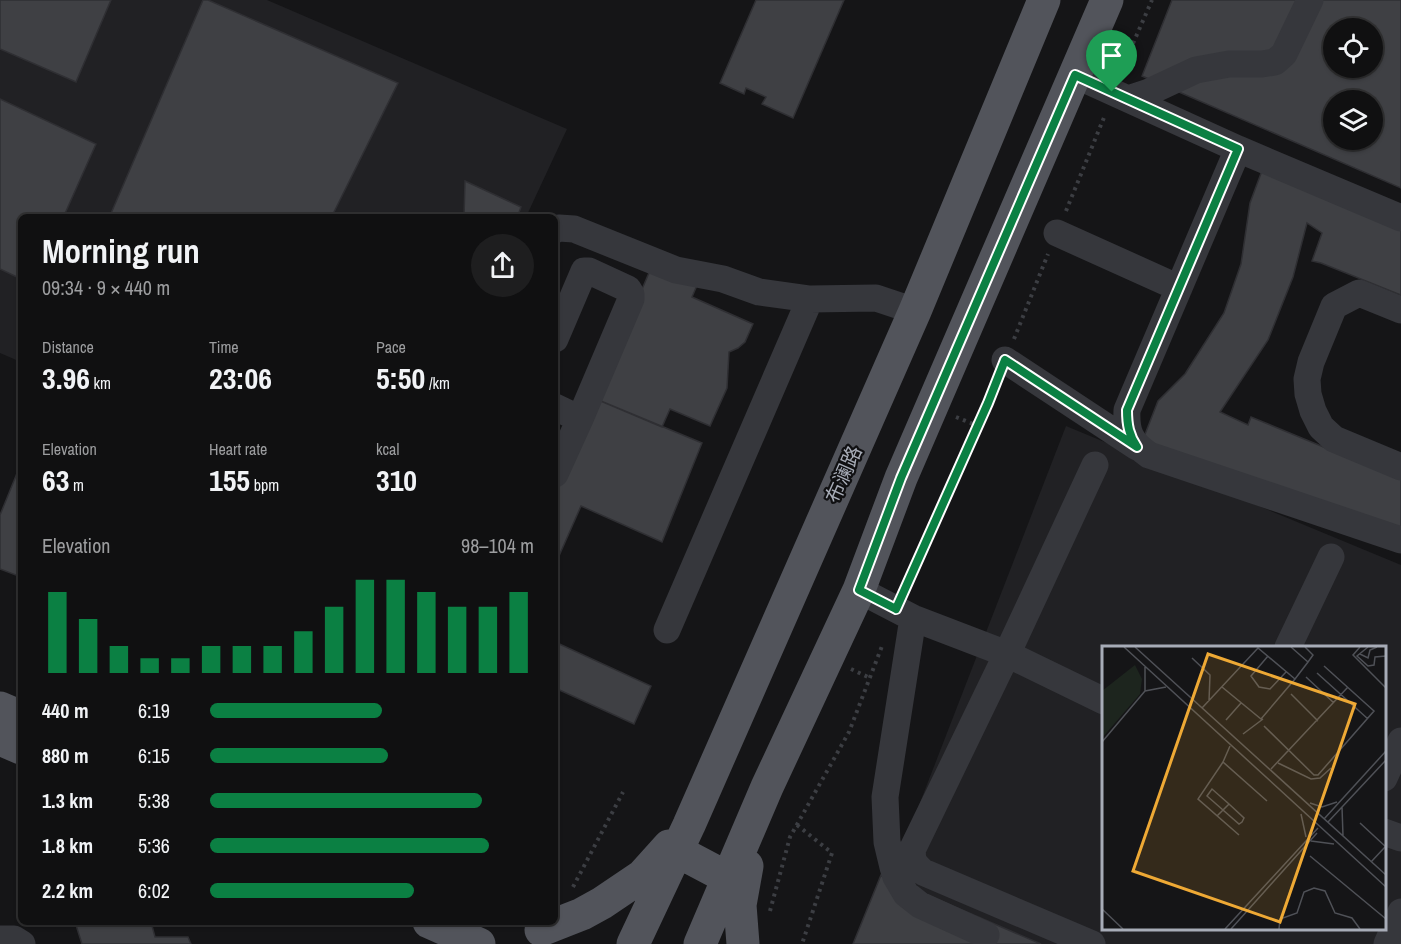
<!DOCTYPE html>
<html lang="en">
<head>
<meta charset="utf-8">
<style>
  :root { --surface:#101011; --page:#1e1e1f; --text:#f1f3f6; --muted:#9c9d9f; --line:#303031; --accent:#0b8043 }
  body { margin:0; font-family:"Archivo Narrow","Noto Sans SC",sans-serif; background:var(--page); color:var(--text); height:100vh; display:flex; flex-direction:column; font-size:22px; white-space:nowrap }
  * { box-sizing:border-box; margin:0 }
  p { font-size:20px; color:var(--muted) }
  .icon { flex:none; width:33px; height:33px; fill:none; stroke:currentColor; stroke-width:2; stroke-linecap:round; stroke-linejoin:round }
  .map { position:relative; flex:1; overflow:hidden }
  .details { position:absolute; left:18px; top:214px; width:540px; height:711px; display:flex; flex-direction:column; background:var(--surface); border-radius:9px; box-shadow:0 2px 4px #0004,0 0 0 2px var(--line) }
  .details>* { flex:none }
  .tools { position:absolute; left:1323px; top:18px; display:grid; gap:12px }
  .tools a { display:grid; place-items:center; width:60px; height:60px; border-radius:50%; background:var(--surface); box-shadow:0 2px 4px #0004,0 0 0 2px var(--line); font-size:30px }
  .pin { position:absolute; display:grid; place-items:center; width:51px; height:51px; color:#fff; margin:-62px -26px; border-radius:50% 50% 50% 0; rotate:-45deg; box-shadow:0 0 6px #0007 }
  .pin .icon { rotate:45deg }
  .round { display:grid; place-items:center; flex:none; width:63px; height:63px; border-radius:32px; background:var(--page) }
  .summary { display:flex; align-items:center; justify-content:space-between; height:102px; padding:0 24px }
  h1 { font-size:33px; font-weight:700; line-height:45px }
  .figures { display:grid; grid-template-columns:repeat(3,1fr); gap:9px; height:102px; padding:6px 24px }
  .figures div { display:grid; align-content:center }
  .figures b { font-size:30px; font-weight:700 }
  .figures small { font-size:16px; font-weight:400 }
  .figures p { font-size:16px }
  .chart { height:168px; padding:12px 24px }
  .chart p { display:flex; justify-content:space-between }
  .chart svg { width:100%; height:108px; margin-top:6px; stroke:var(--accent); stroke-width:6 }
  ul { padding:0 24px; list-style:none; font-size:20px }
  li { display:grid; grid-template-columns:96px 72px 1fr; align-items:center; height:45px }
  li i { height:15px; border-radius:8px; background:var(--accent) }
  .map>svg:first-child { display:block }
  .built { fill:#212124; fill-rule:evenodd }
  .building { fill:#3f4044; stroke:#2f2f33; stroke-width:1.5; fill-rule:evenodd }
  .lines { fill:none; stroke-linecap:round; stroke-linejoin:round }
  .path { stroke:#3c3e43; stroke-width:4; stroke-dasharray:3 4.5; stroke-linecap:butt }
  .minor { stroke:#36373c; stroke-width:27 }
  .major { stroke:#52545b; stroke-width:33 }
  .route-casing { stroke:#fff; stroke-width:12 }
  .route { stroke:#0b8043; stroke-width:8 }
  .labels { text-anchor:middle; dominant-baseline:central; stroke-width:4.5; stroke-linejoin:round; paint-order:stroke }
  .street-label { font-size:20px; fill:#a7acb7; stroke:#101012 }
  .inset-road { fill:none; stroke:#4f5157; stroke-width:1.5 }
  .view { fill:#eea935; fill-opacity:0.15; stroke:#eea935; stroke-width:3 }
  .inset-edge { fill:none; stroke:#a7acb7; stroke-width:3 }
</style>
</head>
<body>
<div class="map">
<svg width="1401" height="944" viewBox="0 0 1401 944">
  <rect width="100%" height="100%" fill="#151517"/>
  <!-- built -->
  <path class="built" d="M0,0H267L567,129L526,217L21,218V362L0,353Z
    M1066,426L1401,565V944H1041L911,888L902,849ZM1104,647H1384V928H1104Z"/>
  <!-- building -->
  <path class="building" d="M0,0H111L76,82L0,49Z
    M203,0H208L398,83L331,218H109Z
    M756,0H844L793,118L762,104L766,97L746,88L744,94L720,83Z
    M1172,0H1401V188L1142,76ZM1334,28H1372V68H1334ZM1334,100H1372V140H1334Z
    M0,99L96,144L63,218H21V279L0,269Z
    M1263,168L1401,228V295L1321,263L1312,261L1322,233L1307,223L1293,277L1268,340L1220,412L1248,425L1251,417L1401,479V531L1142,442L1158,401L1185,374L1224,313L1241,264L1250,203Z
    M465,181L521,207L517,218H462L464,217Z
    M656,256L701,276L692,297L753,324L745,342L738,348L729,352L727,388L710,426L670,409L662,427L596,399Z
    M596,399L702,443L662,542L581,506L555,565V489Z
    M20,466H21V577L0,569V515Z
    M555,642L651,686L634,724L555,688Z
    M881,875L1041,944H853Z
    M75,922H151L155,937H188L191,944H82Z"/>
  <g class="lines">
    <!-- path -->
    <path class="path" d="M1121,71L1152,0
      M1066,211L1105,115
      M1014,339L1048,254
      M956,417L978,426
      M906,586L997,382
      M851,669L870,678
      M797,825L832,853L802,944
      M573,887L623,792
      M770,911L790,837L849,732L882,646"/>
    <!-- minor -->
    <path class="minor" d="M1075,75L1238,149L1401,218
      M1128,99L1149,92L1196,70L1229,64H1262L1275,62L1284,54L1310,0
      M1238,149L1127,410C1126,432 1130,442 1149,455L1401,540
      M555,230L559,228L574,229L676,270L723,279L759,292L810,299
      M1057,233L1179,288
      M1401,310L1359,293L1334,306L1311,362L1307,379L1308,394L1313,411L1321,427L1334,439L1401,467
      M555,339L584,271H589L628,289L631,294V299L580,419L555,407
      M1005,360L1137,447
      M555,474L580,419
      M859,590L913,618L1007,654L1104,701
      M913,618L885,797L887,842L893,867L896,877L906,894L920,905L986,935
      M667,630L810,299L876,298L915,311
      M1288,647L1331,557
      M1384,778L1401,741
      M1384,832L1401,838
      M0,939H14L22,944
      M1092,944L923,872C914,864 911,860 913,848L1007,654L1095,465
      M1387,944L1401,912"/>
    <!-- major -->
    <path class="major" d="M0,708L21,717
      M0,739L21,748
      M677,851L728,878
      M429,922L479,944
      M541,930L582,914L602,903L642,876L669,846
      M633,944L689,825L915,311L1044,0
      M700,944L767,787L859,590L901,478L1107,0
      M743,944L740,905L747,866"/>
  </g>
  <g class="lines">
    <defs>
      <path id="route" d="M1075,75L1238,149L1127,410C1127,425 1129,435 1137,447L1005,360L988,403L896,609L859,590L901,478Z"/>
    </defs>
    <!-- route casing -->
    <use href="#route" class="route-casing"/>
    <!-- route -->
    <use href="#route" class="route"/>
  </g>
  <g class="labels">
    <!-- street labels -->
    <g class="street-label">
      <text transform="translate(843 474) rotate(-66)">布澜路</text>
    </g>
  </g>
  <!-- overview -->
  <g transform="translate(1102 646)">
    <rect width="284" height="284" fill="#151517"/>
    <path d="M33,19L40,33L38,48L0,92V45Z" fill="#1d251e"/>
    <path class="inset-road" d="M22,1L284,241M33,1L284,229M189,1L206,16L193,33M203,1L211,9L206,16M258,1L251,9L284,42M266,1L255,10L266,20L272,19L273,11L284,10M258,8L266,12L268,4L275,1M166,10L149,30L157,41L168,43L184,26M90,12L108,29L107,55M43,21V45M215,27L266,73M204,31L232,57M189,48L216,75M100,62L156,2L193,33L159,73L120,41M124,74L139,57M162,80L212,129H216L272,65L222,20M141,88L161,73M0,96L43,45L64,41M128,100L121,116L165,155M121,116L96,153L137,189M176,117L209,133L218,132L229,122M169,123L246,41M208,157L220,161L235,156M240,161L241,190M199,168L204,191M115,170L127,158L110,143L105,150L137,178L140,176L142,172L127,158M222,173L284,105M226,176L284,114M258,177L284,201M209,195L232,198M208,210L284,273M269,216L283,201M0,263L21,283M123,283L216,182M129,283L215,187M177,283L178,273L195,267L202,246L212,242L223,245L233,267L250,272L258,283"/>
    <path class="view" d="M106,8L253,58L178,276L31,225Z"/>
    <rect width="284" height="284" class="inset-edge"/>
  </g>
</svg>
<div class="tools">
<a><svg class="icon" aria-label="locate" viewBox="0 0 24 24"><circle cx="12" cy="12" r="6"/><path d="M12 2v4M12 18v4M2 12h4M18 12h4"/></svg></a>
<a><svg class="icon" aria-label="layers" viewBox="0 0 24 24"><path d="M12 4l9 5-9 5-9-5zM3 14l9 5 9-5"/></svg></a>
</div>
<div class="pin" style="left:1112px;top:92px;background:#1e9e55"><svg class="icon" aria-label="arrive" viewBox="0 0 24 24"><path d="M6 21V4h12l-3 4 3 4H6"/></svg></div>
<section class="details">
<div class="summary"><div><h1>Morning run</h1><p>09:34 · 9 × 440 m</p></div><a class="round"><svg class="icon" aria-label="share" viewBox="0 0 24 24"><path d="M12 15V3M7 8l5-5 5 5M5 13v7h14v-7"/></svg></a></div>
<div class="figures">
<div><p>Distance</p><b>3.96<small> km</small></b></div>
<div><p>Time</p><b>23:06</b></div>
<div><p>Pace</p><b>5:50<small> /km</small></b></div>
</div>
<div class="figures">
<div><p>Elevation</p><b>63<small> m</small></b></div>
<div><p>Heart rate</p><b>155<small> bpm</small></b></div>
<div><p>kcal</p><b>310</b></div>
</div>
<div class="chart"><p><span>Elevation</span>98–104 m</p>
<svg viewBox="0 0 160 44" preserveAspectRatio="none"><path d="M5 44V11M15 44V22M25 44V33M35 44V38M45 44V38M55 44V33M65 44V33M75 44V33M85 44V27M95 44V17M105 44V6M115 44V6M125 44V11M135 44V17M145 44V17M155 44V11"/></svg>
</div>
<ul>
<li><b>440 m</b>6:19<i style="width:53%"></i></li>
<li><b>880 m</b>6:15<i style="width:55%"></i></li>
<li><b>1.3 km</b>5:38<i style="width:84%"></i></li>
<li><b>1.8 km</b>5:36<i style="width:86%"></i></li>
<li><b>2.2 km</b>6:02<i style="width:63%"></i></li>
</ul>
</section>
</div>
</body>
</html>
